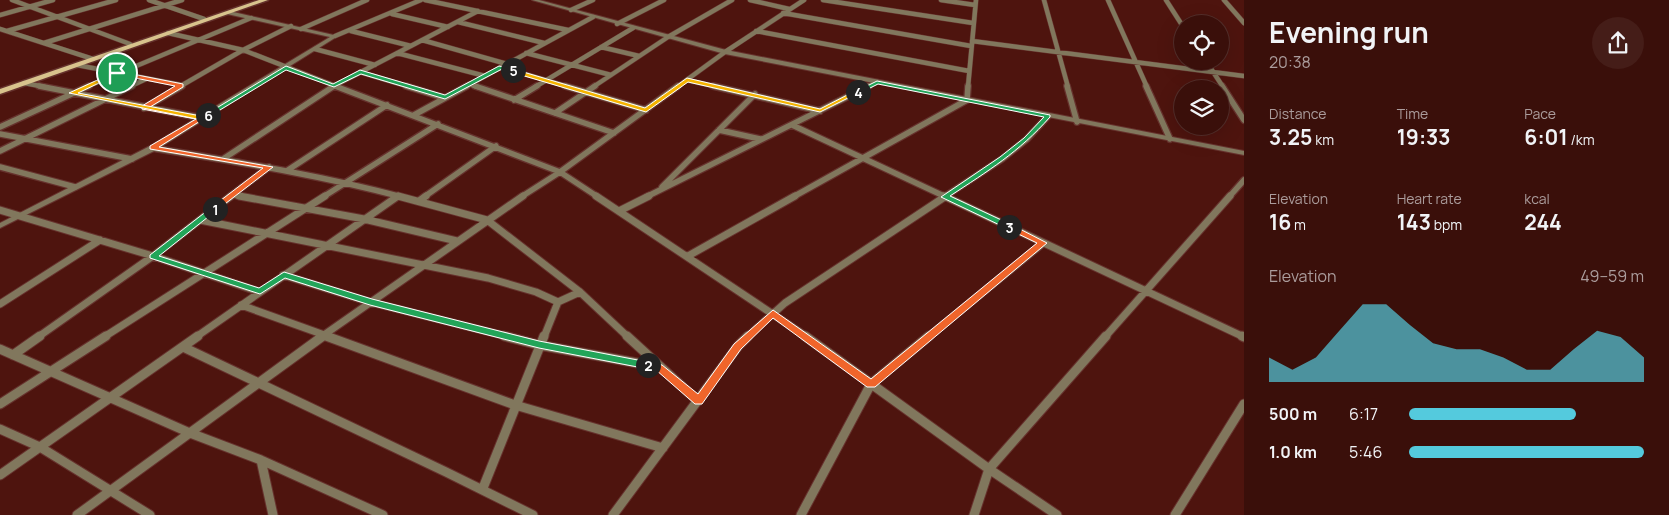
<!DOCTYPE html>
<html lang="en">
<head>
<meta charset="utf-8">
<style>
  :root { --surface:#3a0f0a; --page:#451d18; --text:#f1f3f6; --muted:#ab9c9c; --line:#542f2b; --accent:#54cadd }
  body { margin:0; font-family:Manrope,sans-serif; background:var(--page); color:var(--text); height:100vh; display:flex; flex-direction:column; font-size:19px; white-space:nowrap }
  * { box-sizing:border-box; margin:0 }
  p { font-size:16px; color:var(--muted) }
  .icon { flex:none; width:28px; height:28px; fill:none; stroke:currentColor; stroke-width:2; stroke-linecap:round; stroke-linejoin:round }
  .map { position:relative; flex:1; overflow:hidden }
  .panel { display:flex; flex-direction:column; background:var(--surface); width:425px }
  .panel>* { flex:none }
  .buttons { position:absolute; left:1174px; top:15px; display:grid; gap:10px }
  .buttons a { display:grid; place-items:center; width:55px; height:55px; border-radius:50%; background:var(--surface); box-shadow:0 5px 20px #0002,0 0 0 1px var(--line); font-size:25px }
  .pin { position:absolute; display:grid; place-items:center; width:42px; height:42px; color:#fff; margin:-21px; border:2px solid #fff; border-radius:50%; box-shadow:0 1px 5px #0007 }
  .km { position:absolute; width:25px; height:25px; margin:-12px; border-radius:50%; background:#222; color:#fff; font-size:14px; line-height:25px; text-align:center }
  .round { display:grid; place-items:center; flex:none; width:52px; height:52px; border-radius:26px; background:var(--page) }
  .overview { display:flex; align-items:center; justify-content:space-between; height:85px; padding:0 25px }
  h1 { font-size:28px; font-weight:700; line-height:38px }
  .figures { display:grid; grid-template-columns:repeat(3,1fr); gap:8px; height:85px; padding:5px 25px }
  .figures div { display:grid; align-content:center }
  .figures b { font-size:21px; font-weight:700 }
  .figures small { font-size:14px; font-weight:400 }
  .figures p { font-size:14px }
  .chart { height:140px; padding:10px 25px }
  .chart p { display:flex; justify-content:space-between }
  .chart svg { width:100%; height:90px; margin-top:5px; fill:var(--accent); opacity:.7 }
  ul { padding:0 25px; list-style:none; font-size:16px }
  li { display:grid; grid-template-columns:80px 60px 1fr; align-items:center; height:38px }
  li i { height:12px; border-radius:6px; background:var(--accent) }
  main { display:flex; flex:1; min-height:0 }
  .map>svg:first-child { display:block }
  .lines { fill:none; stroke-linecap:round; stroke-linejoin:round }
  .minor-far3-casing { stroke:#66322d; stroke-width:5.5 }
  .minor-far2-casing { stroke:#66322d; stroke-width:8 }
  .minor-far1-casing { stroke:#66322d; stroke-width:9 }
  .minor-casing { stroke:#66322d; stroke-width:11 }
  .tertiary-casing { stroke:#66322d; stroke-width:2 }
  .primary-casing { stroke:#66322d; stroke-width:3 }
  .minor-far3 { stroke:#81775d; stroke-width:4.5 }
  .minor-far2 { stroke:#81775d; stroke-width:5.5 }
  .minor-far1 { stroke:#81775d; stroke-width:7 }
  .minor { stroke:#81775d; stroke-width:9 }
  .tertiary { fill:#81775d; fill-rule:evenodd }
  .primary { fill:#d8c38d; fill-rule:evenodd }
  .split-1 { fill:#f0652b; stroke:#fff }
  .split-2 { fill:#22a559; stroke:#fff }
  .split-3 { fill:#f0652b; stroke:#fff }
  .split-4 { fill:#22a559; stroke:#fff }
  .split-5 { fill:#f5b400; stroke:#fff }
  .split-6 { fill:#22a559; stroke:#fff }
  .split-7 { fill:#f5b400; stroke:#fff }
</style>
</head>
<body>
<main>
<div class="map">
<svg width="1244" height="515" viewBox="0 0 1244 515">
  <rect width="100%" height="100%" fill="#4e140e"/>
  <g class="lines">
    <defs>
      <path id="minor-far3" d="M12,0L130,44
        M149,0L204,19
        M425,0L568,30
        M750,0L789,9
        M823,0L973,23
        M941,0L975,5
        M1044,0L1068,87
        M1108,0L1147,87
        M1166,0L1182,25
        M1224,0L1244,23
        M571,10L593,0
        M783,13L971,46
        M392,14L448,27
        M0,15L53,0
        M458,22L544,43
        M617,24L664,0
        M0,29L93,59
        M301,29L367,0
        M7,31L116,0
        M351,31L411,46
        M756,31L969,71
        M168,33L243,50L338,87
        M335,36L421,0
        M422,40L507,64
        M972,41L1244,76
        M44,43L182,0
        M601,47L639,56
        M315,49L375,65
        M397,53L485,76
        M526,53L611,75
        M1206,61L1223,87
        M77,65L181,85
        M501,67L569,87
        M360,72L410,87
        M687,80L718,87
        M24,83L45,87
        M469,84L478,87
        M86,87L251,18
        M129,87L146,79
        M179,87L243,50L291,26
        M332,87L478,11
        M465,87L593,17
        M535,87L633,28
        M593,87L668,37L732,0
        M677,87L725,52L804,0
        M867,87L877,82
        M968,87L976,0"/>
      <path id="minor-far2" d="M39,86L202,118
        M335,86L560,172L598,197
        M406,86L445,98
        M475,86L614,133
        M565,86L646,110
        M713,86L820,111
        M1067,86L1077,122
        M1146,86L1170,139
        M1222,86L1244,120
        M514,100L537,86
        M144,108L182,86
        M555,113L595,86
        M414,115L467,86
        M792,125L946,197
        M0,127L89,86
        M719,130L760,139
        M0,134L132,159
        M153,148C237,162 320,175 402,197
        M0,151L132,86
        M223,159L334,86
        M0,167L75,187
        M288,170L387,105
        M662,187L755,94
        M233,195L246,197
        M229,197L269,167
        M323,197L438,124
        M396,197L398,196
        M424,197L496,146
        M521,197L560,172L678,86
        M646,197L869,86
        M793,197L967,100L968,86
        M944,197L1002,159L1027,139L1048,116
        M1229,197L1244,180"/>
      <path id="minor-far1" d="M239,196L364,219L457,241
        M398,196L487,220L580,292L628,337
        M596,196L807,337
        M944,196L1244,337
        M419,201L426,196
        M0,210L153,256L260,292
        M619,211L649,196
        M200,220L488,278L536,292L558,302
        M688,256L795,196
        M283,275L370,302L509,337
        M0,304L100,240
        M241,305L330,337
        M38,337L153,256L231,196
        M104,337L325,196
        M196,337L398,196
        M321,337L523,196
        M544,337L558,302L580,292
        M747,337L785,303L946,196
        M928,337L1043,243
        M1105,337L1230,196"/>
      <path id="minor" d="M326,336L515,405L663,448
        M504,336L539,345L659,367
        M627,336L698,401
        M805,336L989,469L1057,515
        M1242,336L1244,337
        M183,347L446,472L533,515
        M0,349L190,433L261,460L383,515
        M13,355L40,336
        M0,404L106,336
        M0,429L40,447L150,515
        M261,460L273,515
        M0,475L198,336
        M483,488L544,336
        M77,515L323,336
        M613,515L738,346L748,336
        M801,515L871,384L929,336
        M974,515L989,469L1106,336
        M1175,515L1244,404"/>
      <path id="tertiary" d="M532,0H539L726,50L1244,151V155L725,54Z
        M229,11L338,36L156,150L0,228V223L150,146L330,37L227,14V12Z"/>
      <path id="primary" d="M259,0H268L0,94V89Z"/>
    </defs>
    <!-- minor-far3 casing -->
    <use href="#minor-far3" class="minor-far3-casing"/>
    <!-- minor-far2 casing -->
    <use href="#minor-far2" class="minor-far2-casing"/>
    <!-- minor-far1 casing -->
    <use href="#minor-far1" class="minor-far1-casing"/>
    <!-- minor casing -->
    <use href="#minor" class="minor-casing"/>
    <!-- tertiary casing -->
    <use href="#tertiary" class="tertiary-casing"/>
    <!-- primary casing -->
    <use href="#primary" class="primary-casing"/>
    <!-- minor-far3 -->
    <use href="#minor-far3" class="minor-far3"/>
    <!-- minor-far2 -->
    <use href="#minor-far2" class="minor-far2"/>
    <!-- minor-far1 -->
    <use href="#minor-far1" class="minor-far1"/>
    <!-- minor -->
    <use href="#minor" class="minor"/>
    <!-- tertiary -->
    <use href="#tertiary" class="tertiary"/>
    <!-- primary -->
    <use href="#primary" class="primary"/>
  </g>
  <!-- split-1 -->
  <path class="split-1" d="M117,71L183,84V87L150,107L205,118L159,147L273,167L217,210H212V207L263,168L150,149V146L196,119L142,109V106L175,86L115,74Z"/>
  <!-- split-2 -->
  <path class="split-2" d="M212,207L218,209L159,256L259,288L284,272L372,299L539,341L648,362L653,365L648,369L539,348L370,305L285,278L260,294L150,258V255Z"/>
  <!-- split-3 -->
  <path class="split-3" d="M1006,225H1012L1047,243L875,387H867L773,318L741,349L702,404H695L656,370L645,368L643,365L648,362L662,365L698,394L734,344L773,310L871,379L1037,243L1006,228Z"/>
  <!-- split-4 -->
  <path class="split-4" d="M877,81L1050,115V117C1019,152 988,171 950,196L1012,225V228H1006L941,197L1000,157L1024,138L1044,117L878,84L860,93L855,92Z"/>
  <!-- split-5 -->
  <path class="split-5" d="M513,69L645,108L687,78L820,109L855,91L860,92L820,112L688,82L646,112L511,72Z"/>
  <!-- split-6 -->
  <path class="split-6" d="M286,66L333,84L360,70L445,95L499,66L516,70L513,72L502,69L445,99L361,74L334,87L286,70L210,116L205,115Z"/>
  <!-- split-7 -->
  <path class="split-7" d="M115,72L120,73L78,93L201,116L208,113L211,115L202,120L69,93Z"/>
</svg>
<div class="buttons">
<a><svg class="icon" aria-label="locate" viewBox="0 0 24 24"><circle cx="12" cy="12" r="6"/><path d="M12 2v4M12 18v4M2 12h4M18 12h4"/></svg></a>
<a><svg class="icon" aria-label="layers" viewBox="0 0 24 24"><path d="M12 4l9 5-9 5-9-5zM3 14l9 5 9-5"/></svg></a>
</div>
<div class="pin" style="left:117px;top:73px;background:#1e9e55"><svg class="icon" aria-label="arrive" viewBox="0 0 24 24"><path d="M6 21V4h12l-3 4 3 4H6"/></svg></div>
<b class="km" style="left:215px;top:209px">1</b>
<b class="km" style="left:648px;top:365px">2</b>
<b class="km" style="left:1009px;top:227px">3</b>
<b class="km" style="left:858px;top:92px">4</b>
<b class="km" style="left:513px;top:70px">5</b>
<b class="km" style="left:208px;top:115px">6</b>
</div>
<section class="panel">
<div class="overview"><div><h1>Evening run</h1><p>20:38</p></div><a class="round"><svg class="icon" aria-label="share" viewBox="0 0 24 24"><path d="M12 15V3M7 8l5-5 5 5M5 13v7h14v-7"/></svg></a></div>
<div class="figures">
<div><p>Distance</p><b>3.25<small> km</small></b></div>
<div><p>Time</p><b>19:33</b></div>
<div><p>Pace</p><b>6:01<small> /km</small></b></div>
</div>
<div class="figures">
<div><p>Elevation</p><b>16<small> m</small></b></div>
<div><p>Heart rate</p><b>143<small> bpm</small></b></div>
<div><p>kcal</p><b>244</b></div>
</div>
<div class="chart"><p><span>Elevation</span>49–59 m</p>
<svg viewBox="0 0 160 44" preserveAspectRatio="none"><path d="M0 44V32L10 38L20 32L30 19L40 6L50 6L60 16L70 25L80 28L90 28L100 32L110 38L120 38L130 28L140 19L150 22L160 32V44z"/></svg>
</div>
<ul>
<li><b>500 m</b>6:17<i style="width:71%"></i></li>
<li><b>1.0 km</b>5:46<i style="width:100%"></i></li>
</ul>
</section>
</main>
</body>
</html>
